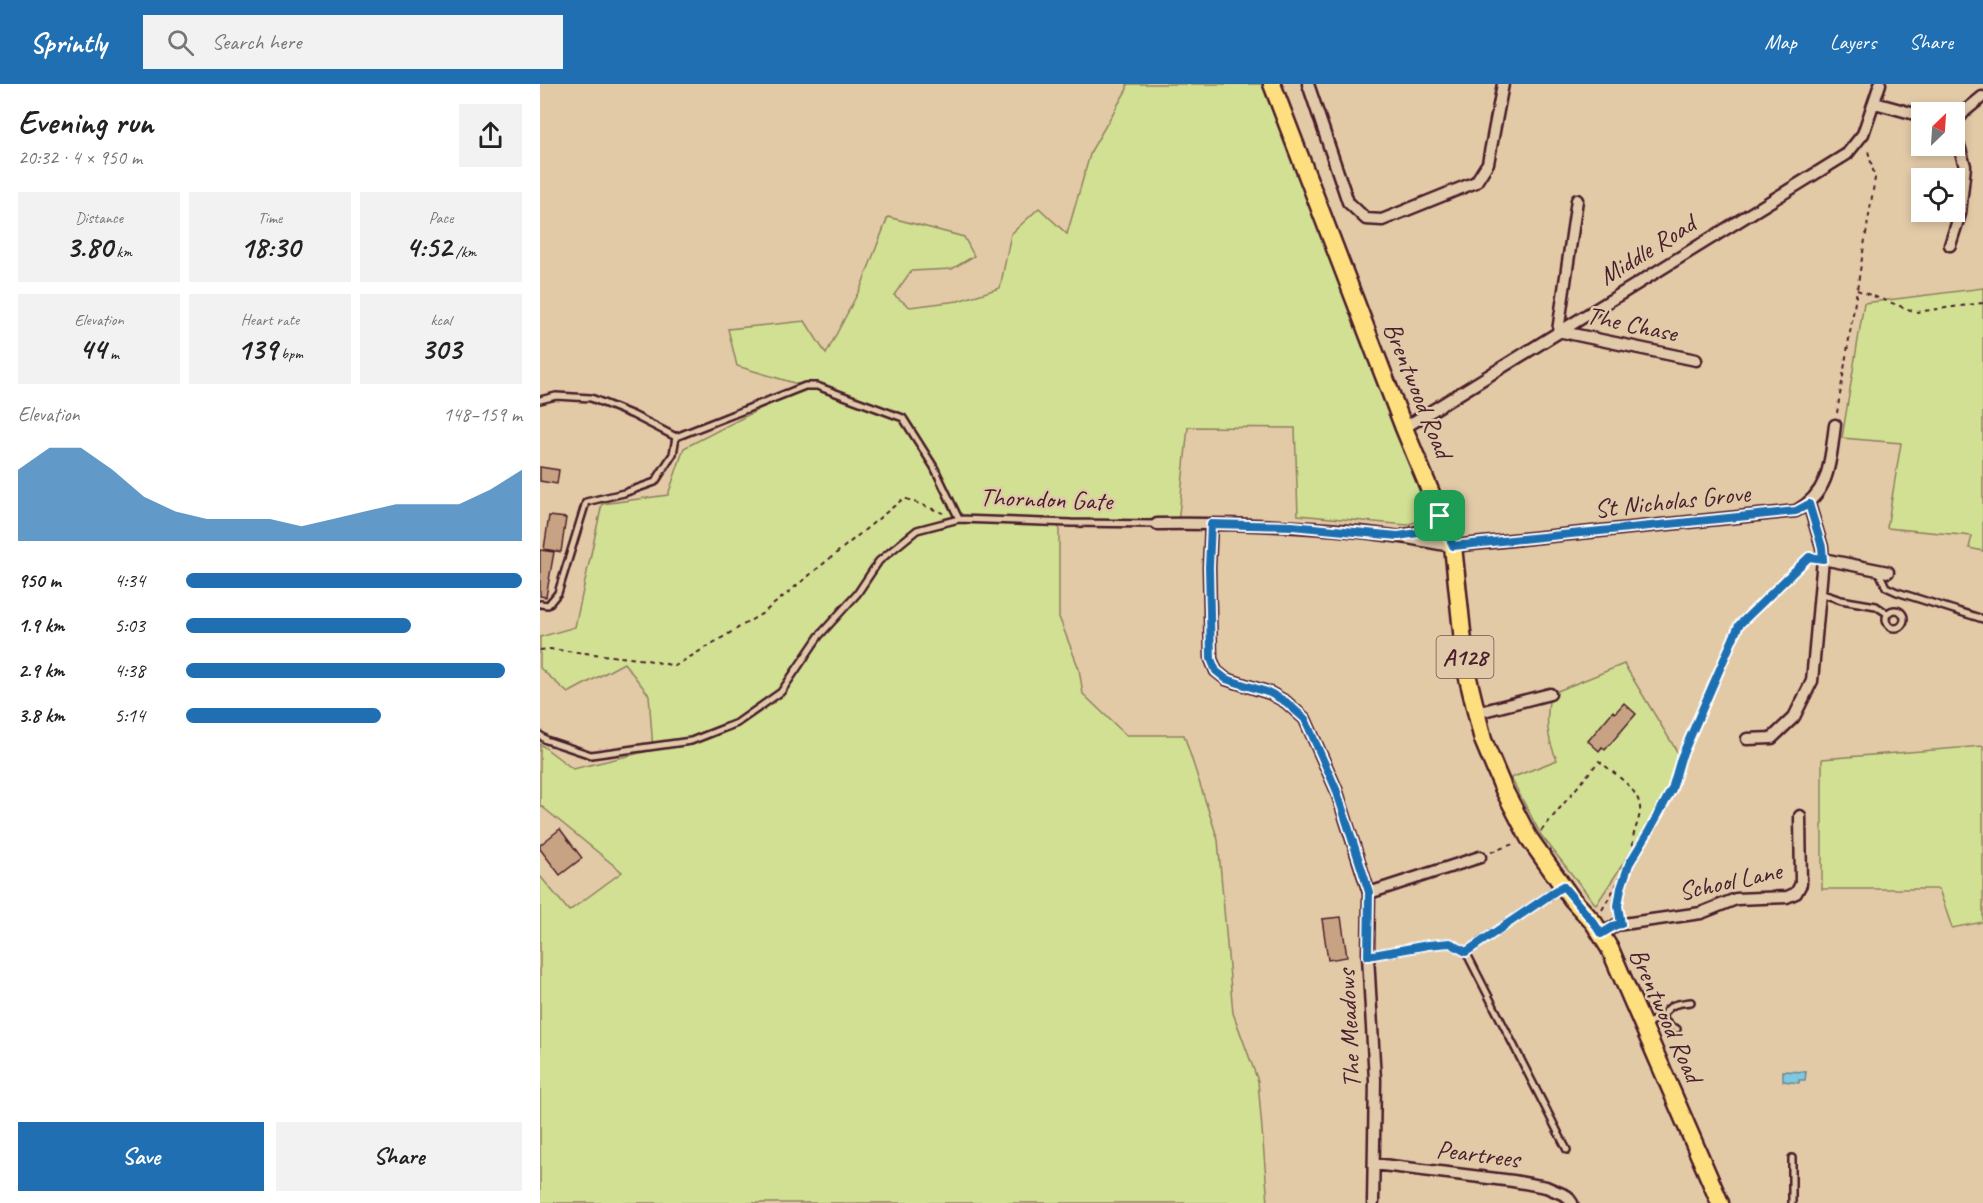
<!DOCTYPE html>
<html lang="en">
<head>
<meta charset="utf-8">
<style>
  :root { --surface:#fff; --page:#f2f2f2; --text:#222; --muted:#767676; --accent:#1f6fb2 }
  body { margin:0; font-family:Caveat,sans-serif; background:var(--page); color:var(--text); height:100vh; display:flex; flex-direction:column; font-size:22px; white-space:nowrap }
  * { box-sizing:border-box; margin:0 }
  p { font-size:20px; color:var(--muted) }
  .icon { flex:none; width:33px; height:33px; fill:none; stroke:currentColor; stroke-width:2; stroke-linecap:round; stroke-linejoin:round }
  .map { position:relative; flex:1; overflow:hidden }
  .side { display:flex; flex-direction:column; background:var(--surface); width:540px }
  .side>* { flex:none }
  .needle { width:39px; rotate:25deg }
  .tools { position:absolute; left:1371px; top:18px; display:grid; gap:12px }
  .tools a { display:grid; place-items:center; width:54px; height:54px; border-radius:0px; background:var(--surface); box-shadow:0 3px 9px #0003; font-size:30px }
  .pin { position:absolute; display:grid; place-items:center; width:51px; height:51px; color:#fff; margin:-26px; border-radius:12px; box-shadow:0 3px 9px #0006 }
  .round { display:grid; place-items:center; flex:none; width:63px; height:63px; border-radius:0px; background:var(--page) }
  .summary { display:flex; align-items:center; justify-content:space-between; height:102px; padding:0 18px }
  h1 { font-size:33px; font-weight:800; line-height:45px }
  .figures { display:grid; grid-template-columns:repeat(3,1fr); gap:9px; height:102px; padding:6px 18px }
  .figures div { display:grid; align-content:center; border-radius:0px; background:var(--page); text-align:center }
  .figures b { font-size:30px; font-weight:800 }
  .figures small { font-size:16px; font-weight:400 }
  .figures p { font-size:16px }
  .chart { height:168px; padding:12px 18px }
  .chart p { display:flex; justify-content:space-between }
  .chart svg { width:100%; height:108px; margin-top:6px; fill:var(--accent); opacity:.7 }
  .primary-button { display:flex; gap:12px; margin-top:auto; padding:12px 18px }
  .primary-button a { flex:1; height:69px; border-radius:0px; background:var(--accent); color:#fff; font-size:24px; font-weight:800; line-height:69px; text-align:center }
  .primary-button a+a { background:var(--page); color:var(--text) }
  ul { padding:0 18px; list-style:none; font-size:20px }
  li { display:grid; grid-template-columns:96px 72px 1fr; align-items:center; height:45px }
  li i { height:15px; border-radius:8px; background:var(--accent) }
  header { display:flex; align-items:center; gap:36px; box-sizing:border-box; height:84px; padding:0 30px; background:var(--accent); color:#fff }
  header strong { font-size:28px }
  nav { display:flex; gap:33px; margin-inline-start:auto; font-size:21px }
  .search { width:420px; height:54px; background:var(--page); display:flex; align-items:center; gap:15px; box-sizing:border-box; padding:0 21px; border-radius:0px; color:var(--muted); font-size:22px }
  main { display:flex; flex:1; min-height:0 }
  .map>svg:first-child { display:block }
  .green { fill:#d1e093; stroke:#8e805f; stroke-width:1.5 }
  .water { fill:#7ec9de; stroke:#698596; stroke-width:1.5 }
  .building { fill:#c7a383; stroke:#4a1f2b; stroke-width:1.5 }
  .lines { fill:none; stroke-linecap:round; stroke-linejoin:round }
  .service-casing { stroke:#4a1f2b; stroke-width:10 }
  .minor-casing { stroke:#4a1f2b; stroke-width:15 }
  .primary-casing { stroke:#4a1f2b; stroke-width:21 }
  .path { stroke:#4a1f2b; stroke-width:2; stroke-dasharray:4.5 4.5; stroke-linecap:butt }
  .service { stroke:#e1caaa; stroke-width:5 }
  .minor { stroke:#e1caaa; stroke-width:10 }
  .primary { stroke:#fedf80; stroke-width:16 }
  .route-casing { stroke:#fff; stroke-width:12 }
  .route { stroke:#1f6fb2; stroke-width:8 }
  .labels { text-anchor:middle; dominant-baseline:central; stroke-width:5; stroke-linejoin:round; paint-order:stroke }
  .shield { fill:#e1caaa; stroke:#775251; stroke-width:1.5 }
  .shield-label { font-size:24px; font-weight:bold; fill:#4a1f2b }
  .street-label { font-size:26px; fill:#4a1f2b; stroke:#e1caaa }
</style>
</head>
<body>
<header>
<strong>Sprintly</strong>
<div class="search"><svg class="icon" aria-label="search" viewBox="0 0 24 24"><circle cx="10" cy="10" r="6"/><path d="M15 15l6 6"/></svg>Search here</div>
<nav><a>Map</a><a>Layers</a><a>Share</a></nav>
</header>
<main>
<section class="side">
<div class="summary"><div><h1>Evening run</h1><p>20:32 · 4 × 950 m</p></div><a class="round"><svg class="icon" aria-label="share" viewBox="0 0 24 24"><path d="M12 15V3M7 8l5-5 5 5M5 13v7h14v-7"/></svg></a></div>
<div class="figures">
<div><p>Distance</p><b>3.80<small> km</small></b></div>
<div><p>Time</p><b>18:30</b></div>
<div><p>Pace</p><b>4:52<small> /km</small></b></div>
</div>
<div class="figures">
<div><p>Elevation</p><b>44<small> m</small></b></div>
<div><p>Heart rate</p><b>139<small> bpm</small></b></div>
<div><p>kcal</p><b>303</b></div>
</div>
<div class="chart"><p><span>Elevation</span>148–159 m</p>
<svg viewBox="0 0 160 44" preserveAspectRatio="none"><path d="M0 44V15L10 6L20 6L30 15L40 26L50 32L60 35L70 35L80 35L90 38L100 35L110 32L120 29L130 29L140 29L150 23L160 15V44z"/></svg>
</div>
<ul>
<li><b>950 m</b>4:34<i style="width:100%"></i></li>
<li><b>1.9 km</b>5:03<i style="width:67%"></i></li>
<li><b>2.9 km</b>4:38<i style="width:95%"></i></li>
<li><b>3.8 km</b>5:14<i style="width:58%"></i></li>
</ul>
<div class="primary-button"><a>Save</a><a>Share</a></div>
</section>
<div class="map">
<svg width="1443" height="1119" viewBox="0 0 1443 1119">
  <rect width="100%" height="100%" fill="#e3caa7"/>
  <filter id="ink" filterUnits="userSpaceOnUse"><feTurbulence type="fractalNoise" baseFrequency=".0167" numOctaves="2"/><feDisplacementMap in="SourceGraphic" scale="12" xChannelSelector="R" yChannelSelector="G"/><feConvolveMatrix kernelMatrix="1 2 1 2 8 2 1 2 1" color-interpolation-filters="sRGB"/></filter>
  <g filter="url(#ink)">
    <!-- green -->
    <path class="green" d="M587,0H732L899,429L867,441L758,431L755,344L648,343L638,440L519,439V533L539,585L543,610L586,651H644L678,756L693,929L718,997L728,1119H0V792L29,827L82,788L0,721V660L33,685L113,666L109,611L84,579L28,609L0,584V553L35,543L62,420L128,411L144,364L264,302L197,282L188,245L265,237L286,270L321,203L348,133L424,153L434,172L412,185L371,187L354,211L370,223L418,217L460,204L471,150L499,124L527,150L551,67L587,5Z
      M1443,204V467L1429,464L1432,452L1347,444L1361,359L1302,354L1324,219Z
      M1084,580L1141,674L1132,705L1056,821L1001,751L971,694L1017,676C1006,652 1006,636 1010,610Z
      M1443,662V838L1412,844L1399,805H1282V675Z"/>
    <!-- water -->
    <path class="water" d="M1243,987L1266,988L1265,996H1259V999L1243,997Z"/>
    <!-- building -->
    <path class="building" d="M0,383L19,386L17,400L0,397Z
      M9,432L26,434L21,468L4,465Z
      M0,466L14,468L6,513L0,512Z
      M1084,619L1096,630L1065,666L1062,663L1059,667L1048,657L1073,627L1075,629Z
      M20,745L42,774L20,791L0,765V761Z
      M801,833L807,873L788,876L782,835Z"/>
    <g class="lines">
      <defs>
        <path id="service" d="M0,316L16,312L51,314L93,331L136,353
          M136,353L265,302H277L363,334L394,383L419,435
          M1339,488L1346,503L1357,508L1443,535
          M1280,509L1301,516L1336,522L1348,530
          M0,520L8,521L18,509L46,418L84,409L115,398L133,370L136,353
          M1346 535a9 9 0 1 1 18 0a9 9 0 1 1-18 0Z
          M0,651L6,656L51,671L151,657L197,639L241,608L279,552L317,510L339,477L377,446L419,435L531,439L617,440
          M926,868L1021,803
          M828,872L888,861L910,859L926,868L1027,1066
          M1122,933L1130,942L1137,945
          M1105,940L1122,933C1130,919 1136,920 1151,918
          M1252,1119V1074"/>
        <path id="minor" d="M768,0L808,118L826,135L842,136L936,98L948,79L963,0
          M1335,19L1382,32
          M1414,40L1425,27L1442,13
          M1037,116L1018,247L1156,276
          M1410,161L1420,130L1425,82L1419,62L1414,55
          M864,344L1307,70L1323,50L1340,0
          M617,440C696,439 775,442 854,452C874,454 893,460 913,462L1256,427C1291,408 1290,376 1295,341
          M671,440L669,483L671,575L676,587L686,595L730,609L746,618L765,635L796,705L829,809L828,872L835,996L833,1119
          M864,451C879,449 891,444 900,432
          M1283,475L1348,488
          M936,629L1010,610
          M1207,655L1232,654L1254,633L1272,597L1283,475L1282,463L1269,420
          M829,809L940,773
          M1061,851L1076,841L1161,829L1196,815L1247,813L1256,809L1261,800L1260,732
          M834,1080L973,1097L1006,1103L1027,1112L1032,1119"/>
        <path id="primary" d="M732,0L864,344L913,462L926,586L943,656L964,706L989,754L1032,815L1054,839L1070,865L1180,1119"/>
      </defs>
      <!-- service casing -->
      <use href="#service" class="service-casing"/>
      <!-- minor casing -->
      <use href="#minor" class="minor-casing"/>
      <!-- primary casing -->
      <use href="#primary" class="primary-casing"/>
      <!-- path -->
      <path class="path" d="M1317,206L1376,228L1443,219
        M1297,329L1335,94L1327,63
        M0,566L10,565L107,576L135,582L223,529L364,414L403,429
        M1001,747L1059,677C1073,689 1102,706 1100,727C1098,745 1090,747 1094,769
        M951,768L976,759
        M1062,826L1094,770L1109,747L1132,705L1141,674L1199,541L1271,473
        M1079,829C1078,814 1082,799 1087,785"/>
      <!-- service -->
      <use href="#service" class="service"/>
      <!-- minor -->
      <use href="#minor" class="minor"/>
      <!-- primary -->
      <use href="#primary" class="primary"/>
    </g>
  </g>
  <g class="lines" filter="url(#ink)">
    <defs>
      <path id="route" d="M1269,420L1282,463L1283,475L1269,473L1199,541L1141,674L1132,705L1109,747L1089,780L1081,804L1078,822L1081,840L1076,841L1061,850L1054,839L1023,802L926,868L910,859L888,861L828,872L829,808L796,705L765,635L746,618L730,609L686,595L676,587L671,575L669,483L671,440L752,442L858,452L878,449L894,439L900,432L913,462L1256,427Z"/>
    </defs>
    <!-- route casing -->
    <use href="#route" class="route-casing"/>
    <!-- route -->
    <use href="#route" class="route"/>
  </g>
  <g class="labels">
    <!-- shield labels -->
    <rect class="shield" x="896.5" y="552" width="57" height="42" rx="4.5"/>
    <g class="shield-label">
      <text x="925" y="573">A128</text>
    </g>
    <!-- street labels -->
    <g class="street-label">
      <text transform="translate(1107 166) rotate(-32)">Middle Road</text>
      <text transform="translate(1092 240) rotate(12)">The Chase</text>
      <text transform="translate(878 306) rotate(68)">Brentwood Road</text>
      <text transform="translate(506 415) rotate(2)">Thorndon Gate</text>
      <text transform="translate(1132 417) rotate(-6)">St Nicholas Grove</text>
      <text transform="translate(1190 797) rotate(-12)">School Lane</text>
      <text transform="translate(1126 931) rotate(66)">Brentwood Road</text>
      <text transform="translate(809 945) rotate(-93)">The Meadows</text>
      <text transform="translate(938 1070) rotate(7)">Peartrees</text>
    </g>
  </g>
</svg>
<div class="tools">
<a><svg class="needle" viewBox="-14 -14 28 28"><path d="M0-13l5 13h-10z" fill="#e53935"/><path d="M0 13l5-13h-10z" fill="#767676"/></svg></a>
<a><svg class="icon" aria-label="locate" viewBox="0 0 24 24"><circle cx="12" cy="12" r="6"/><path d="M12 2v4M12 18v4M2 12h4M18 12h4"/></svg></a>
</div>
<div class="pin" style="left:900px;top:432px;background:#1e9e55"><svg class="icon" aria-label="arrive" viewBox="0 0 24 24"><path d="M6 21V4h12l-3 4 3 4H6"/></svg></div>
</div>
</main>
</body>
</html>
